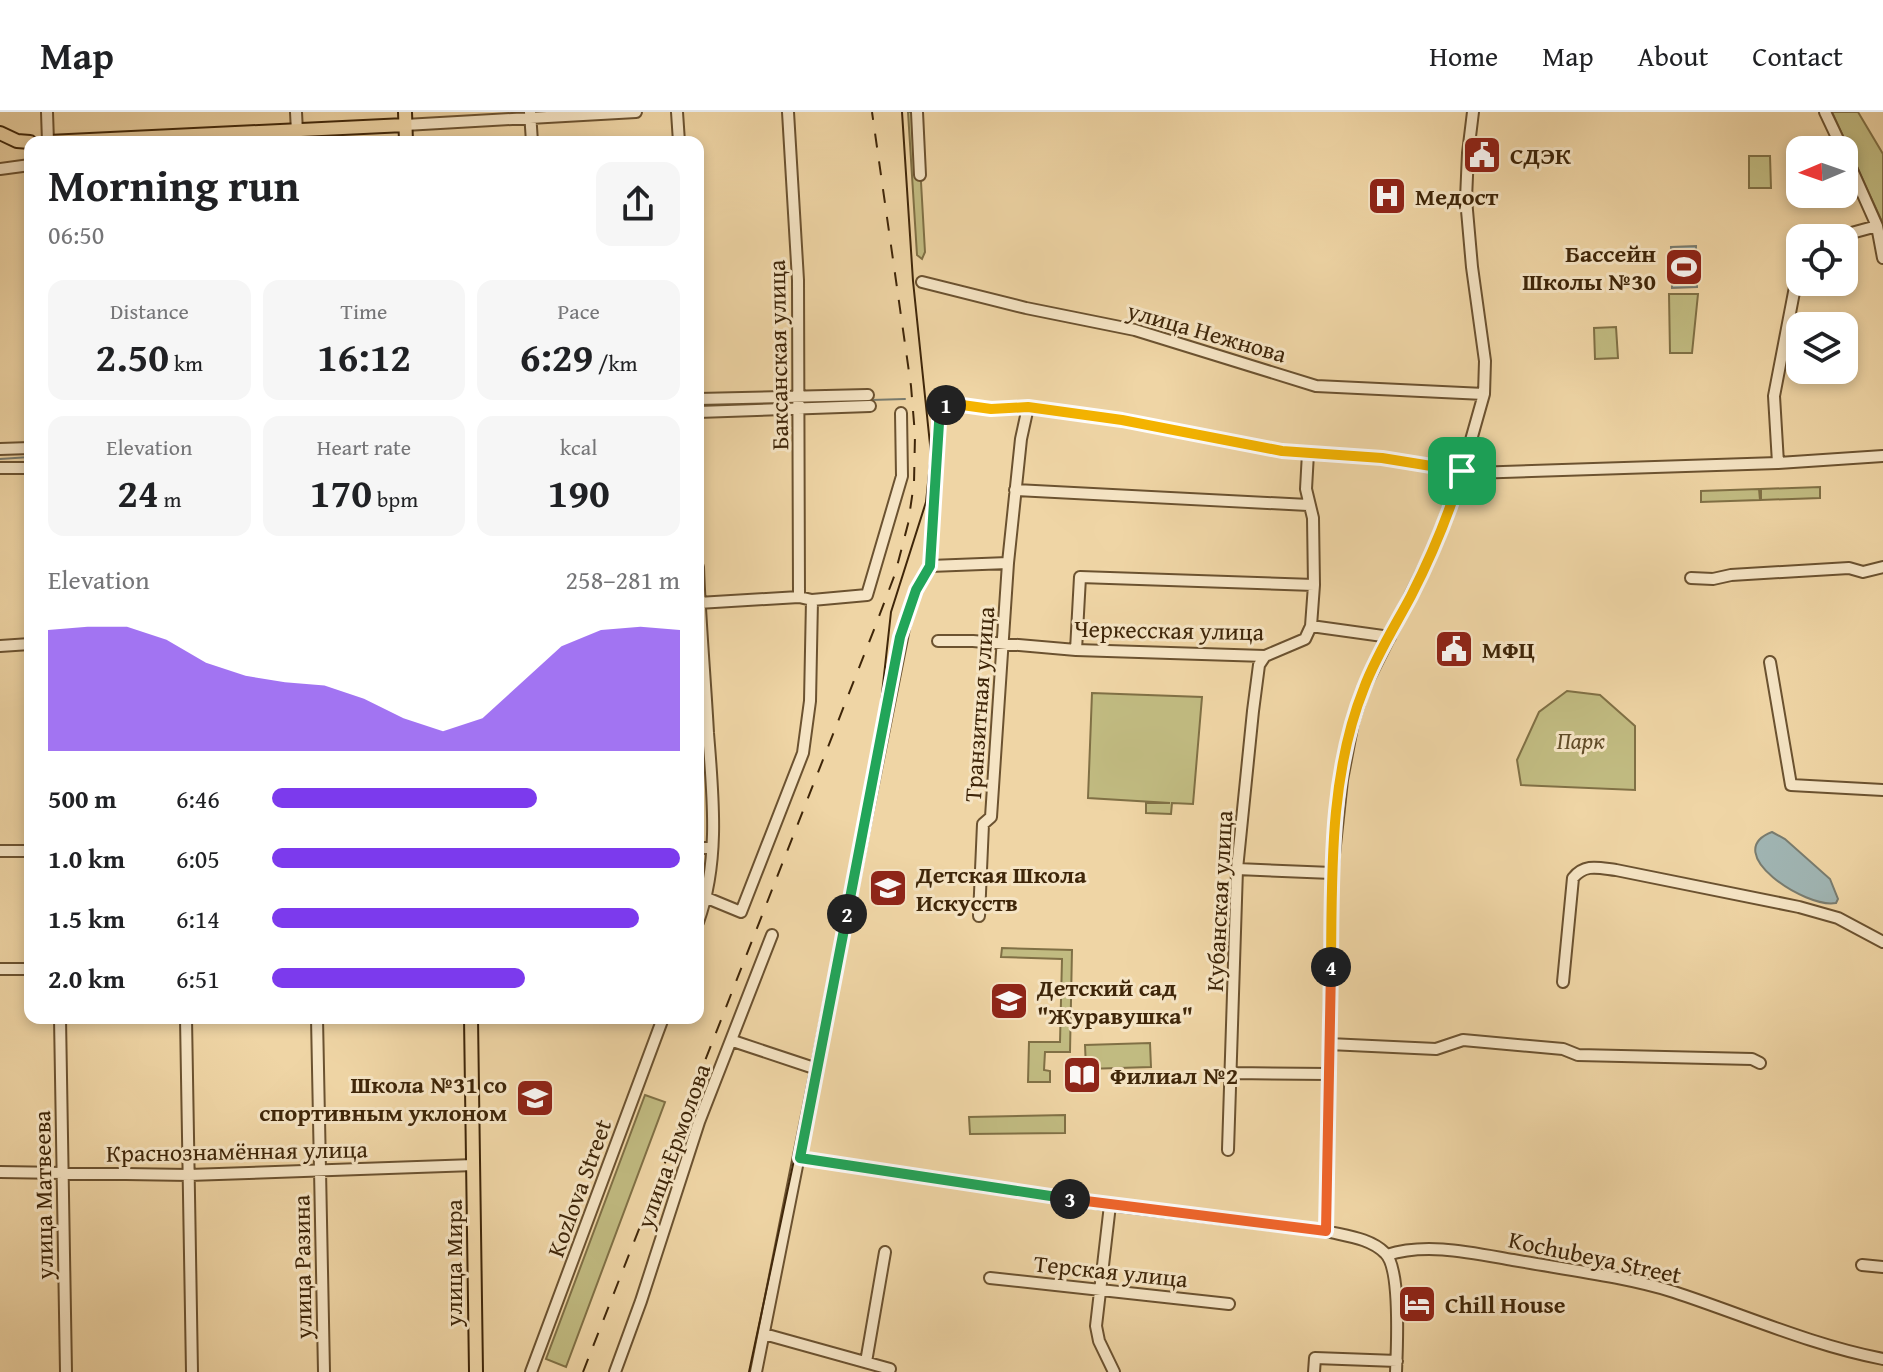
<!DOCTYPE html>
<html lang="en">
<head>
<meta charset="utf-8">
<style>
  :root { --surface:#fff; --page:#f6f6f6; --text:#202124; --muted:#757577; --line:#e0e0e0; --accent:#7c3aed }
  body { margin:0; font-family:"Gentium Book Plus",serif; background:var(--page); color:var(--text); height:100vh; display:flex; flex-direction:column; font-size:30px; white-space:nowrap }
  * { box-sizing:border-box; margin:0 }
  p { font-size:26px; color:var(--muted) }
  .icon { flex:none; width:44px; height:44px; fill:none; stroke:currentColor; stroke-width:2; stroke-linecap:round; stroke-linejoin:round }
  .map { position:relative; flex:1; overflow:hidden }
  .drawer { position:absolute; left:24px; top:24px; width:680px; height:888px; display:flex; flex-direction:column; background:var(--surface); border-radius:16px; box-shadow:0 4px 12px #0003 }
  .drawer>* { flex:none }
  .needle { width:52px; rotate:268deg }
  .tools { position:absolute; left:1786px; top:24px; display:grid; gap:16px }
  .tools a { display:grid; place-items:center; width:72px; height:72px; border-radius:16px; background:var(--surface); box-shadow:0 4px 12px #0003; font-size:40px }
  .pin { position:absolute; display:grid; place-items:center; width:68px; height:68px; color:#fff; margin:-34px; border-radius:16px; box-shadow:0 4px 12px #0006 }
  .km { position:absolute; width:40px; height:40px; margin:-20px; border-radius:50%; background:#222; color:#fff; font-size:22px; line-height:40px; text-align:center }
  .round { display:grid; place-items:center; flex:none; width:84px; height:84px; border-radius:16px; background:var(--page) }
  .head { display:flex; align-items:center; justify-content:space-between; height:136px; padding:0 24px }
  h1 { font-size:44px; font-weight:600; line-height:60px }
  .metrics { display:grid; grid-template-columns:repeat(3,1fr); gap:12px; height:136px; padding:8px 24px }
  .metrics div { display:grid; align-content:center; border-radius:16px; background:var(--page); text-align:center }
  .metrics b { font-size:40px; font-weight:600 }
  .metrics small { font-size:22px; font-weight:400 }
  .metrics p { font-size:22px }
  .chart { height:224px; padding:16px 24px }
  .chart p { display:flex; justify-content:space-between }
  .chart svg { width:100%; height:144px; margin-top:8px; fill:var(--accent); opacity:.7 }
  ul { padding:0 24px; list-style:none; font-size:26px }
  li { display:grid; grid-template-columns:128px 96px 1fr; align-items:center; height:60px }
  li i { height:20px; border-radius:10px; background:var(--accent) }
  header { display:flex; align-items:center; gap:48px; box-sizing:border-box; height:112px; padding:0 40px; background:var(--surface); border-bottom:2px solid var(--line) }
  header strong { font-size:38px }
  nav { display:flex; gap:44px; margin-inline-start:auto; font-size:28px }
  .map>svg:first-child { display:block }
  .green { fill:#c1bb81; stroke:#807045; stroke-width:2 }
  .water { fill:#a0b5b3; stroke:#797c6f; stroke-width:2 }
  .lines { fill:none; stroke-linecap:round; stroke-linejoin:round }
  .stream { stroke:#797c6f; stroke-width:2 }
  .minor-casing { stroke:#6b5230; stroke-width:14 }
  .major-casing { stroke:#3f2609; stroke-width:16 }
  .minor { stroke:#f5e4c4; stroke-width:10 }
  .major { stroke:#efd5a5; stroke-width:12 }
  .tram { stroke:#3f2609; stroke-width:2 }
  .rail { stroke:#3f2609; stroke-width:2; stroke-dasharray:14 14; stroke-linecap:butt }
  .split-1-casing { stroke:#fff; stroke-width:16 }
  .split-2-casing { stroke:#fff; stroke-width:16 }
  .split-3-casing { stroke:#fff; stroke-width:16 }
  .split-4-casing { stroke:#fff; stroke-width:16 }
  .split-5-casing { stroke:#fff; stroke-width:16 }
  .split-1 { stroke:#f5b400; stroke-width:10 }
  .split-2 { stroke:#22a559; stroke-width:10 }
  .split-3 { stroke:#22a559; stroke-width:10 }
  .split-4 { stroke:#f0652b; stroke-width:10 }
  .split-5 { stroke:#f5b400; stroke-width:10 }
  .labels { text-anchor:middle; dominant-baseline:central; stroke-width:6; stroke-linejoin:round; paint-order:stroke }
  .poi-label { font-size:24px; font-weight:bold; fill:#3f2609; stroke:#f5e4c4; text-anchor:start }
  .street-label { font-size:24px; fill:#3f2609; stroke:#f5e4c4 }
  .park-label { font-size:24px; font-style:italic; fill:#604b27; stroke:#f5e4c4 }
</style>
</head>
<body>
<header>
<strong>Map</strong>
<nav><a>Home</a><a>Map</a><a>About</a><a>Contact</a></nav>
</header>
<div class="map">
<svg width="1883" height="1260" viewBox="0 0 1883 1260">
  <rect width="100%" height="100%" fill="#efd5a5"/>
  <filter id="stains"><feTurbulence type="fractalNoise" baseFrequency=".0025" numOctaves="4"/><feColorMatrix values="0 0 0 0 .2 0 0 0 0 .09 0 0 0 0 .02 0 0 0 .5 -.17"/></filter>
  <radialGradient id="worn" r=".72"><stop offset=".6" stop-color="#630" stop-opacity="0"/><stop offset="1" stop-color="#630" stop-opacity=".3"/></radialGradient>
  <!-- green -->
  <path class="green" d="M908,0H917L925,140L922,147L917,143Z
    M1832,0H1858L1883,42V112Z
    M1770,44L1771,76H1749V44Z
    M1669,182H1698L1692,241H1670Z
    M1616,215L1618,246L1595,247L1594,216Z
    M1820,375V386L1761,388V377Z
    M1759,377L1760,388L1701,390V379Z
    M1567,579L1600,583L1635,614V678L1521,673L1517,648L1539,600Z
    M1092,581L1202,585L1193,692L1172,691L1171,702L1146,701V691H1170L1088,686Z
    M1002,836L1072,838L1070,940H1045L1044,958L1050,959V970H1028L1029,930H1060L1062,847L1001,845Z
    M1150,931L1151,955L1086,957L1085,933Z
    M645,983L665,990L566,1255L546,1247Z
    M1065,1003V1021L970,1022L969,1005Z"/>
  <!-- water -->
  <path class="water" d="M1696,134L1697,175L1672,176L1671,135Z
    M1772,720L1785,727L1830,767L1838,787L1836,791C1806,797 1719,740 1772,720Z"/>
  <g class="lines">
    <!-- stream -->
    <path class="stream" d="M803,290L905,287
      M698,293L793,290
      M0,347L30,345"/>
    <defs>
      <path id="minor" d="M47,0L48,30
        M296,0L297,20
        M530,0L532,30
        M677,0L679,30
        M788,0L798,168L799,485
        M917,0L920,63
        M1825,0L1843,38
        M405,13L636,0
        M1844,40L1877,114L1883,146
        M0,57L30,53
        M1833,126L1877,114
        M922,170L1026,196L1135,218L1316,274L1484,282
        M698,287L868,283
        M698,300L870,294
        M0,337L30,336
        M1778,351L1774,284L1800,149
        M0,356H30
        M1015,378L1308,393
        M930,454L939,303L947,293L951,292L991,297L1028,295L1122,308L1282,339L1382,346L1472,361L1778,351L1883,344
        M698,455C700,511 705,566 708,621C713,684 720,750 698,810
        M1691,466L1713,467L1731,463L1849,456L1863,460L1883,455
        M698,491L799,485L812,488L867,483L902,364L901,301
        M1311,514L1390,525
        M938,529H973L1076,538L1265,544L1305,527L1311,514L1314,473L1313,406L1306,377L1308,341
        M0,534L30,532
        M1076,538L1080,465L1314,473
        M1770,550L1791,673L1883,678
        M698,736H712
        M0,739H30
        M1237,757L1332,761
        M707,786L741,800L803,641L810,589L812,488
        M979,804L983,712L991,705L1008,451L1021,327L1028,295
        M0,857H30
        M1563,870L1573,766C1585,751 1599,756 1616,758L1799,795L1838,806L1883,830
        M60,906L66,1260
        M186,906L192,1260
        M317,906L324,1260
        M733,929L817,957
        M1329,932L1436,937L1463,928L1563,937L1578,943L1752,947L1760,951
        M1232,961L1329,962
        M1228,1038L1237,757L1253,599L1259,553L1265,544
        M800,1046L1110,1093L1326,1119
        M0,1060L189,1063L474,1053
        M1110,1093L1096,1214L1099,1229L1114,1260
        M1387,1143C1426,1130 1473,1141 1513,1148C1563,1157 1627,1165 1674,1180C1744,1203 1811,1233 1883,1247
        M1862,1153L1883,1155
        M990,1166L1229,1192
        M764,1222L890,1257
        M866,1250L885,1140
        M531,1260L663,906
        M615,1260L641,1189L699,1010L772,823
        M756,1260L906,506L916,478L930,454L1008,451
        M1314,1260L1315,1246L1397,1249
        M1396,1260C1397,1236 1401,1156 1385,1141C1370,1126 1346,1124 1326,1119L1332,761L1342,668L1353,610L1364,576L1434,436L1460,367L1484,282L1485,249L1472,155L1466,87L1468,41L1473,0"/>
      <path id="major" d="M405,0L406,30
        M0,21L17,29L30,30
        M48,30L405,13
        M471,906L476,1260"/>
    </defs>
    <!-- minor casing -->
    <use href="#minor" class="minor-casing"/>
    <!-- major casing -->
    <use href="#major" class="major-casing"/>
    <!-- minor -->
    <use href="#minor" class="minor"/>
    <!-- major -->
    <use href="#major" class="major"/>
    <!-- tram -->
    <path class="tram" d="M749,1260L815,949L879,609L891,500L926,390L931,342L913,169L902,0"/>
    <!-- rail -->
    <path class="rail" d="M583,1260L875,515L895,462L908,412L914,371L915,323L911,274L872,0"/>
  </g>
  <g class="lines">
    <defs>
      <path id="split-1" d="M946,293L955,292L991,297L1028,295L1122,308L1282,339L1382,346L1462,359"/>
      <path id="split-2" d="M847,802L900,525L916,478L930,454L939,311V303L946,293"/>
      <path id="split-3" d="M847,802L800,1046L1070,1087"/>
      <path id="split-4" d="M1070,1087L1326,1119L1331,855"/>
      <path id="split-5" d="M1331,855C1332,763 1329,663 1364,576C1376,544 1395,514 1411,484C1432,443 1449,402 1462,359"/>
    </defs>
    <!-- split-1 casing -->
    <use href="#split-1" class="split-1-casing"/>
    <!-- split-2 casing -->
    <use href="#split-2" class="split-2-casing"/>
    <!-- split-3 casing -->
    <use href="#split-3" class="split-3-casing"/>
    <!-- split-4 casing -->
    <use href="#split-4" class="split-4-casing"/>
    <!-- split-5 casing -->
    <use href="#split-5" class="split-5-casing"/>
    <!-- split-1 -->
    <use href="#split-1" class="split-1"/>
    <!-- split-2 -->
    <use href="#split-2" class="split-2"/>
    <!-- split-3 -->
    <use href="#split-3" class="split-3"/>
    <!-- split-4 -->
    <use href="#split-4" class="split-4"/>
    <!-- split-5 -->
    <use href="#split-5" class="split-5"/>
  </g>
  <!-- icons -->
  <defs>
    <symbol id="civic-square" viewBox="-11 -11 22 22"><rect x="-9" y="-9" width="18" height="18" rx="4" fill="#8f2418" stroke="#f5e4c4"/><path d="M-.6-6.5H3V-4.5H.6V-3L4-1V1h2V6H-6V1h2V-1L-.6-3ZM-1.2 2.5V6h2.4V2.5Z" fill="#fff"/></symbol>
    <symbol id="hospital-square" viewBox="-11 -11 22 22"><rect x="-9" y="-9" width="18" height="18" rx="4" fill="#8f2418" stroke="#f5e4c4"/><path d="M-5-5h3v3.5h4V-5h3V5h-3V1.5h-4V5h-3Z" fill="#fff"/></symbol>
    <symbol id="stadium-square" viewBox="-11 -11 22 22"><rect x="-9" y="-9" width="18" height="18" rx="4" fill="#8f2418" stroke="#f5e4c4"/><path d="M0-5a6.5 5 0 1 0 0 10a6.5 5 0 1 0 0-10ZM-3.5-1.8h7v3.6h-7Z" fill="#fff"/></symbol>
    <symbol id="school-square" viewBox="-11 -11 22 22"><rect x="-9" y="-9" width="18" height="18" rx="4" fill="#8f2418" stroke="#f5e4c4"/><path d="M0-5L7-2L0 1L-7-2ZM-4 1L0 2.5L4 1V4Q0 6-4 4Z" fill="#fff"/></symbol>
    <symbol id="library-square" viewBox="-11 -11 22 22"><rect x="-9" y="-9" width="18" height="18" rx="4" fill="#8f2418" stroke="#f5e4c4"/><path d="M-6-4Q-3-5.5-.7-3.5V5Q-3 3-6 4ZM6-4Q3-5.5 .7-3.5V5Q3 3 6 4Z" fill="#fff"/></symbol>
    <symbol id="hotel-square" viewBox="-11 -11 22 22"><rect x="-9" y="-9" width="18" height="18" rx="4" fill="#8f2418" stroke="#f5e4c4"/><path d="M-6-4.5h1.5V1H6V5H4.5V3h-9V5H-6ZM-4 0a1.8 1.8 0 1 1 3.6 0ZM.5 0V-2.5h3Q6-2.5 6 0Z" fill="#fff"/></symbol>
  </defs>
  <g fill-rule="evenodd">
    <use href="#civic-square" x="1460" y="21" width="44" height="44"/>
    <use href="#hospital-square" x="1365" y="62" width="44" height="44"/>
    <use href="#stadium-square" x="1662" y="133" width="44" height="44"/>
    <use href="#civic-square" x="1432" y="515" width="44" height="44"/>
    <use href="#school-square" x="866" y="754" width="44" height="44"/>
    <use href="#school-square" x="987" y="867" width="44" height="44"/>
    <use href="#library-square" x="1060" y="941" width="44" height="44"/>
    <use href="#school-square" x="513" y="964" width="44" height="44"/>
    <use href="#hotel-square" x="1395" y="1170" width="44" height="44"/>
  </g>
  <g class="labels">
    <!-- poi labels -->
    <g class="poi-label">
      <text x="1510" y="43">СДЭК</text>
      <text x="1415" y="84">Медост</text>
      <text x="1656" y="141" text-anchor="end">Бассейн<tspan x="1656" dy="28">Школы №30</tspan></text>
      <text x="1482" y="537">МФЦ</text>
      <text x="916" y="762">Детская Школа<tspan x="916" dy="28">Искусств</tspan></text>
      <text x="1037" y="875">Детский сад<tspan x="1037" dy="28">"Журавушка"</tspan></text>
      <text x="1110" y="963">Филиал №2</text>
      <text x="507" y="972" text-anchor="end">Школа №31 со<tspan x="507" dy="28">спортивным уклоном</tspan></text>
      <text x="1445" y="1192">Chill House</text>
    </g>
    <!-- street labels -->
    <g class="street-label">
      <text transform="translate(1207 220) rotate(16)">улица Нежнова</text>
      <text transform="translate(778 243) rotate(-91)">Баксанская улица</text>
      <text transform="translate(1169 518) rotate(1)">Черкесская улица</text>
      <text transform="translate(979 592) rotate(-86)">Транзитная улица</text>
      <text transform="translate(1219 789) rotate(-87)">Кубанская улица</text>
      <text transform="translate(673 1034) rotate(-70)">улица Ермолова</text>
      <text transform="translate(237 1039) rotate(-1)">Краснознамённая улица</text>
      <text transform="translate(579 1076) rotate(-70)">Kozlova Street</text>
      <text transform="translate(43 1083) rotate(-91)">улица Матвеева</text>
      <text transform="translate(1595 1145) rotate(12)">Kochubeya Street</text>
      <text transform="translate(453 1151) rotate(-90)">улица Мира</text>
      <text transform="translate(302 1155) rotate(-91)">улица Разина</text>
      <text transform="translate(1111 1159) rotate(6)">Терская улица</text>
    </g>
    <!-- park labels -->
    <g class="park-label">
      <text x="1581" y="628">Парк</text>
    </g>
  </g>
  <rect width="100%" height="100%" filter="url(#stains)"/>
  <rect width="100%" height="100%" fill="url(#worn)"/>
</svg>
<div class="tools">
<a><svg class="needle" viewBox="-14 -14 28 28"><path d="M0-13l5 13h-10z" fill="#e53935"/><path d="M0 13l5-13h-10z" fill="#757577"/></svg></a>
<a><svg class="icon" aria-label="locate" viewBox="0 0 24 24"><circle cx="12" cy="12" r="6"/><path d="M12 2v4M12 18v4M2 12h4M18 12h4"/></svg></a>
<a><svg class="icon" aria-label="layers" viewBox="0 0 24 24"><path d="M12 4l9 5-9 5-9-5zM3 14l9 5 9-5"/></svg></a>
</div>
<div class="pin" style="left:1462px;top:359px;background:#1e9e55"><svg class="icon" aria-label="arrive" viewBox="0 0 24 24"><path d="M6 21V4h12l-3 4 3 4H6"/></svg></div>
<b class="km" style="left:946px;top:293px">1</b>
<b class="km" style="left:847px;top:802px">2</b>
<b class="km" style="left:1070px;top:1087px">3</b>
<b class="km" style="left:1331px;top:855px">4</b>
<section class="drawer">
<div class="head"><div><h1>Morning run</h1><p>06:50</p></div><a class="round"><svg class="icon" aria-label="share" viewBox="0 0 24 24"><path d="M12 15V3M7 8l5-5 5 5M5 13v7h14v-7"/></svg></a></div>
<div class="metrics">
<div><p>Distance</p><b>2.50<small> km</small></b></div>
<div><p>Time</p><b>16:12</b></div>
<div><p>Pace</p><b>6:29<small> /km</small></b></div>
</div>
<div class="metrics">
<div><p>Elevation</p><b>24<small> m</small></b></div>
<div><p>Heart rate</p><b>170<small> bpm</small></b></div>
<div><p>kcal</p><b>190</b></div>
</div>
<div class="chart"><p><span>Elevation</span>258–281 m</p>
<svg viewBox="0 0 160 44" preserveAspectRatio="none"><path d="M0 44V7L10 6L20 6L30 10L40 17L50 21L60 23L70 24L80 28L90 34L100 38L110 34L120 23L130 12L140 7L150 6L160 7V44z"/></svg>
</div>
<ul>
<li><b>500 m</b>6:46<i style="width:65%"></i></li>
<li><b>1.0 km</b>6:05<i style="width:100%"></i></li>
<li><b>1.5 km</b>6:14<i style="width:90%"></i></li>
<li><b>2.0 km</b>6:51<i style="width:62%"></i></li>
</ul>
</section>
</div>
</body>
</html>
